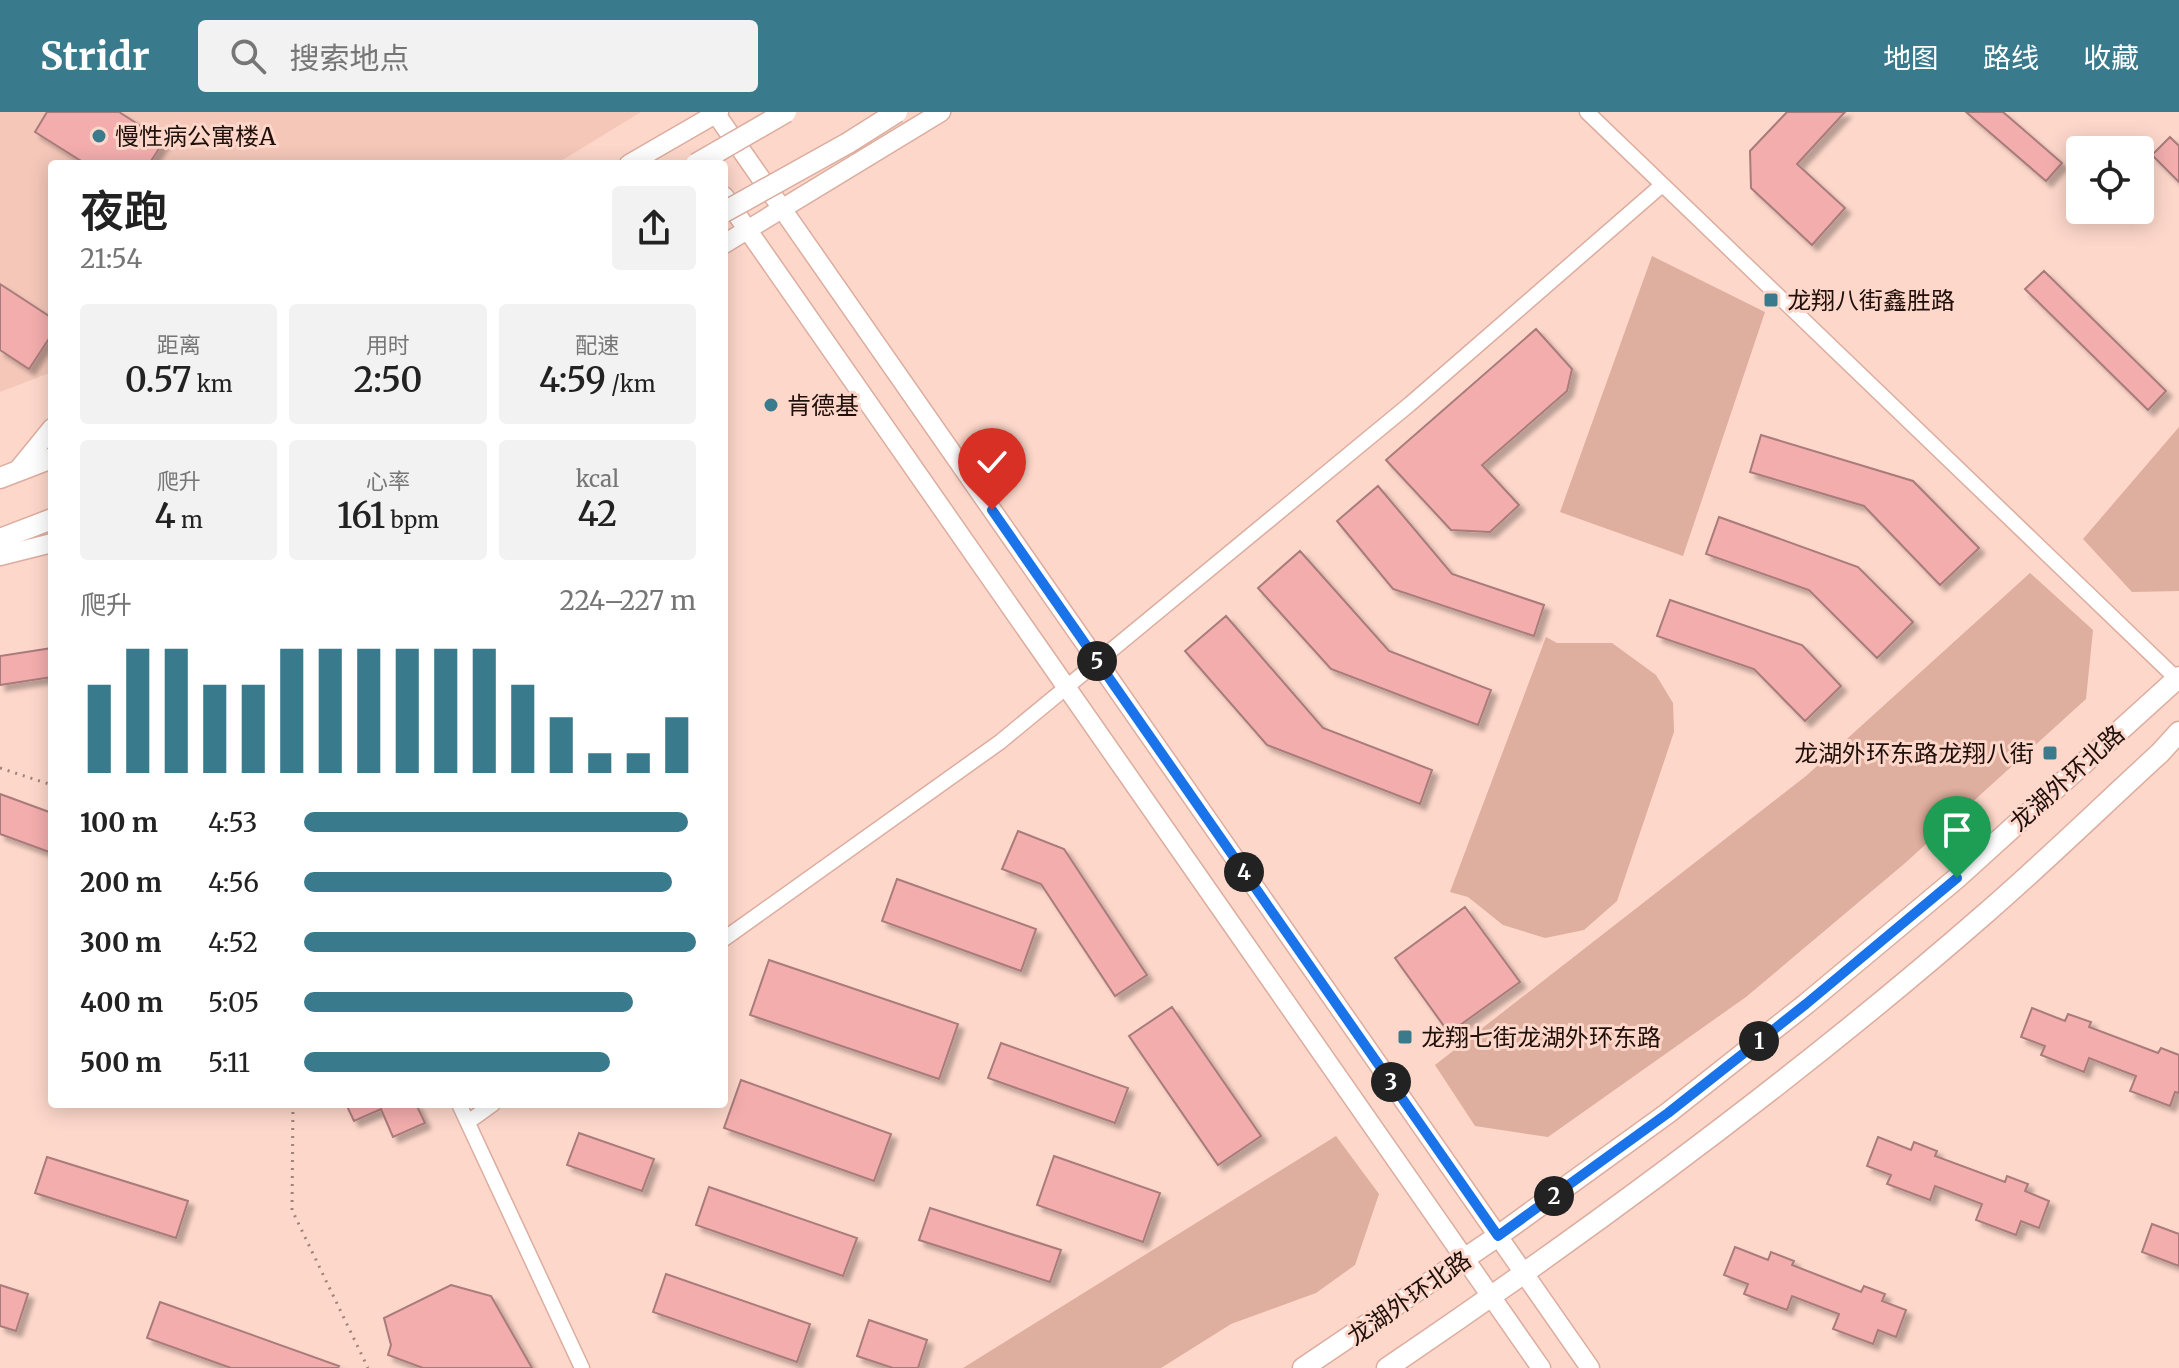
<!DOCTYPE html>
<html lang="zh">
<head>
<meta charset="utf-8">
<style>
  :root { --surface:#fff; --page:#f2f2f2; --text:#222; --muted:#767676; --accent:#397a8c }
  body { margin:0; font-family:Merriweather,"Noto Sans SC",serif; background:var(--page); color:var(--text); height:100vh; display:flex; flex-direction:column; font-size:30px; white-space:nowrap }
  * { box-sizing:border-box; margin:0 }
  p { font-size:26px; color:var(--muted) }
  .icon { flex:none; width:44px; height:44px; fill:none; stroke:currentColor; stroke-width:2; stroke-linecap:round; stroke-linejoin:round }
  .map { position:relative; flex:1; overflow:hidden }
  .side { position:absolute; left:48px; top:48px; width:680px; height:948px; display:flex; flex-direction:column; background:var(--surface); border-radius:8px; box-shadow:0 4px 20px #0003 }
  .side>* { flex:none }
  .buttons { position:absolute; left:2066px; top:24px; display:grid; gap:16px }
  .buttons a { display:grid; place-items:center; width:88px; height:88px; border-radius:8px; background:var(--surface); box-shadow:0 4px 20px #0003; font-size:40px }
  .pin { position:absolute; display:grid; place-items:center; width:68px; height:68px; color:#fff; margin:-82px -34px; border-radius:50% 50% 50% 0; rotate:-45deg; box-shadow:0 0 8px #0007 }
  .pin .icon { rotate:45deg }
  .km { position:absolute; width:40px; height:40px; margin:-20px; border-radius:50%; background:#222; color:#fff; font-size:22px; line-height:40px; text-align:center }
  .round { display:grid; place-items:center; flex:none; width:84px; height:84px; border-radius:8px; background:var(--page) }
  .summary { display:flex; align-items:center; justify-content:space-between; height:136px; padding:0 32px }
  h1 { font-size:44px; font-weight:600; line-height:60px }
  .metrics { display:grid; grid-template-columns:repeat(3,1fr); gap:12px; height:136px; padding:8px 32px }
  .metrics div { display:grid; align-content:center; border-radius:8px; background:var(--page); text-align:center }
  .metrics b { font-size:34px; font-weight:600 }
  .metrics small { font-size:22px; font-weight:400 }
  .metrics p { font-size:22px }
  .chart { height:224px; padding:16px 32px }
  .chart p { display:flex; justify-content:space-between }
  .chart svg { width:100%; height:144px; margin-top:8px; stroke:var(--accent); stroke-width:6 }
  ul { padding:0 32px; list-style:none; font-size:26px }
  li { display:grid; grid-template-columns:128px 96px 1fr; align-items:center; height:60px }
  li i { height:20px; border-radius:10px; background:var(--accent) }
  header { display:flex; align-items:center; gap:48px; box-sizing:border-box; height:112px; padding:0 40px; background:var(--accent); color:#fff }
  header strong { font-size:38px }
  nav { display:flex; gap:44px; margin-inline-start:auto; font-size:28px }
  .search { width:560px; height:72px; background:var(--page); display:flex; align-items:center; gap:20px; box-sizing:border-box; padding:0 28px; border-radius:8px; color:var(--muted); font-size:30px }
  .map>svg:first-child { display:block }
  .built { fill:#f4c7b9 }
  .green { fill:#deae9e }
  .building { fill:#f3adad; stroke:#a97b7b; stroke-width:2; filter:url(#shadow) }
  .lines { fill:none; stroke-linecap:round; stroke-linejoin:round }
  .minor-casing { stroke:#dcad9f; stroke-width:17 }
  .tertiary-casing { stroke:#dcad9f; stroke-width:21 }
  .secondary-casing { stroke:#dcad9f; stroke-width:23 }
  .path { stroke:#a0837a; stroke-width:3; stroke-dasharray:2 6; stroke-linecap:butt }
  .minor { stroke:#fff; stroke-width:14 }
  .tertiary { stroke:#fff; stroke-width:18 }
  .secondary { stroke:#fff; stroke-width:20 }
  .secondary-bridge-casing { stroke:#dcad9f; stroke-width:23; stroke-linecap:butt }
  .secondary-bridge { stroke:#fff; stroke-width:20 }
  .route-casing { stroke:#fff; stroke-width:16 }
  .route { stroke:#1a73e8; stroke-width:10 }
  .poi-dot { fill:#397a8c; stroke:#fdd7ca; stroke-width:3 }
  .labels { text-anchor:middle; dominant-baseline:central; stroke-width:6; stroke-linejoin:round; paint-order:stroke }
  .poi-label { font-size:24px; fill:#20100b; stroke:#fdd7ca; text-anchor:start }
  .street-label { font-size:24px; fill:#20100b; stroke:#fdd7ca }
</style>
</head>
<body>
<header>
<strong>Stridr</strong>
<div class="search"><svg class="icon" aria-label="search" viewBox="0 0 24 24"><circle cx="10" cy="10" r="6"/><path d="M15 15l6 6"/></svg>搜索地点</div>
<nav><a>地图</a><a>路线</a><a>收藏</a></nav>
</header>
<div class="map">
<svg width="2179" height="1256" viewBox="0 0 2179 1256">
  <defs>
    <filter id="shadow"><feDropShadow dx="5.5" dy="5.5" stdDeviation="2" flood-color="#0004"/></filter>
  </defs>
  <rect width="100%" height="100%" fill="#fdd7ca"/>
  <!-- built -->
  <path class="built" d="M0,0H641L556,52H52V260L0,280Z"/>
  <!-- green -->
  <path class="green" d="M1652,144L1765,200L1683,444L1560,400Z
    M2179,315V479L2132,480L2083,427Z
    M2030,461L2093,518L2086,587L1904,752L1746,885L1548,1025L1475,1014L1435,953L1806,664Z
    M1546,525L1557,531H1612L1656,563L1673,591L1674,620L1617,789L1584,818L1545,826L1503,813L1468,785L1450,780Z
    M1336,1024L1379,1082L1355,1153L1316,1181L1231,1212L1161,1256H963Z"/>
  <!-- building -->
  <path class="building" d="M47,0H119L164,29L149,52H86L35,20Z
    M1787,0H1845L1797,52L1845,96L1812,133L1751,76L1750,39Z
    M1966,0H2003L2062,51L2046,69Z
    M2170,25L2179,34V70L2152,43Z
    M2044,159L2166,279L2148,298L2025,177Z
    M0,172L52,206V222L29,257L0,238Z
    M1536,217L1572,257L1567,279L1482,353L1519,393L1490,420L1451,418L1386,348Z
    M1761,323L1913,369L1979,436L1940,473L1864,394L1750,360Z
    M1378,374L1452,462L1544,493L1534,524L1393,477L1337,409Z
    M1719,405L1858,455L1913,510L1877,546L1809,478L1706,442Z
    M1300,439L1389,539L1491,578L1478,613L1331,557L1258,476Z
    M1670,488L1802,533L1841,574L1805,609L1754,557L1657,524Z
    M1226,504L1323,616L1432,658L1420,692L1267,633L1185,539Z
    M52,536V565L0,573V544Z
    M0,682L52,701V741L0,722Z
    M1018,719L1064,737L1147,863L1115,884L1041,772L1002,757Z
    M897,767L1036,817L1021,859L882,809Z
    M1465,795L1520,870L1449,921L1395,846Z
    M769,848L958,912L939,967L750,903Z
    M1172,895L1261,1024L1218,1053L1129,924Z
    M2032,896L2065,909L2068,902L2091,910L2089,915L2158,941L2161,936L2179,943V981L2175,980L2170,994L2130,979L2136,964L2089,946L2084,960L2041,943L2045,934L2021,925Z
    M1001,931L1128,976L1115,1011L988,966Z
    M741,968L891,1022L874,1069L724,1016Z
    M346,992H416L425,1011L393,1025L381,997L354,1009Z
    M579,1021L654,1047L642,1079L567,1053Z
    M1878,1025L1911,1038L1914,1030L1937,1039L1935,1044L2005,1070L2007,1064L2028,1072L2025,1079L2049,1089L2039,1116L2021,1109L2016,1123L1976,1108L1982,1092L1935,1074L1930,1088L1887,1072L1891,1063L1867,1054Z
    M1054,1044L1160,1081L1143,1130L1037,1093Z
    M47,1045L188,1089L176,1126L35,1081Z
    M709,1075L857,1126L843,1164L696,1113Z
    M930,1096L1061,1138L1050,1170L919,1128Z
    M2152,1112L2179,1122V1154L2142,1140Z
    M1735,1135L1768,1148L1771,1140L1794,1149L1792,1153L1861,1180L1864,1174L1885,1182L1882,1189L1906,1198L1896,1225L1878,1218L1873,1232L1833,1217L1839,1202L1792,1184L1787,1198L1744,1182L1748,1172L1724,1163Z
    M666,1162L810,1212L797,1250L653,1200Z
    M0,1173L28,1182L16,1219L0,1214Z
    M451,1173L491,1184L532,1256H423L388,1243L391,1233L384,1206Z
    M160,1190L339,1254L338,1256H231L147,1226Z
    M869,1208L927,1228L918,1256H893L857,1244Z"/>
  <g class="lines">
    <defs>
      <path id="minor" d="M1587,0L2179,569
        M724,827L1000,630L1410,292L1662,73
        M459,992L582,1256
        M468,1010L493,992"/>
      <path id="tertiary" d="M716,2L1590,1256
        M629,52L719,0
        M724,84L1541,1256
        M724,132L941,0
        M17,359L52,316
        M0,444L52,431"/>
      <path id="secondary" d="M0,366L52,346
        M0,427L52,407
        M1303,1256L1498,1124L1668,1001L1806,892L1957,766L2179,565
        M1387,1256C1595,1115 1797,966 1986,801C2046,749 2102,694 2160,641L2179,620"/>
    </defs>
    <!-- minor casing -->
    <use href="#minor" class="minor-casing"/>
    <!-- tertiary casing -->
    <use href="#tertiary" class="tertiary-casing"/>
    <!-- secondary casing -->
    <use href="#secondary" class="secondary-casing"/>
    <!-- path -->
    <path class="path" d="M0,656L52,673
      M293,992L292,1098L368,1256"/>
    <!-- minor -->
    <use href="#minor" class="minor"/>
    <!-- tertiary -->
    <use href="#tertiary" class="tertiary"/>
    <!-- secondary -->
    <use href="#secondary" class="secondary"/>
    <defs>
      <path id="secondary-bridge" d="M696,52L786,0
        M724,100L848,31L897,0"/>
    </defs>
    <!-- secondary-bridge casing -->
    <use href="#secondary-bridge" class="secondary-bridge-casing"/>
    <!-- secondary-bridge -->
    <use href="#secondary-bridge" class="secondary-bridge"/>
  </g>
  <g class="lines">
    <defs>
      <path id="route" d="M992,398L1498,1124L1668,1001L1806,892L1957,766"/>
    </defs>
    <!-- route casing -->
    <use href="#route" class="route-casing"/>
    <!-- route -->
    <use href="#route" class="route"/>
  </g>
  <!-- markers -->
  <g class="poi-dot">
    <circle cx="99" cy="24" r="8"/>
    <rect x="1763" y="180" width="16" height="16" rx="4"/>
    <circle cx="771" cy="293" r="8"/>
    <rect x="2042" y="633" width="16" height="16" rx="4"/>
    <rect x="1397" y="917" width="16" height="16" rx="4"/>
  </g>
  <g class="labels">
    <!-- poi labels -->
    <g class="poi-label">
      <text x="115" y="24">慢性病公寓楼A</text>
      <text x="1787" y="188">龙翔八街鑫胜路</text>
      <text x="787" y="293">肯德基</text>
      <text x="2034" y="641" text-anchor="end">龙湖外环东路龙翔八街</text>
      <text x="1421" y="925">龙翔七街龙湖外环东路</text>
    </g>
    <!-- street labels -->
    <g class="street-label">
      <text transform="translate(2067 666) rotate(-42)">龙湖外环北路</text>
      <text transform="translate(1409 1186) rotate(-35)">龙湖外环北路</text>
    </g>
  </g>
</svg>
<div class="buttons">
<a><svg class="icon" aria-label="locate" viewBox="0 0 24 24"><circle cx="12" cy="12" r="6"/><path d="M12 2v4M12 18v4M2 12h4M18 12h4"/></svg></a>
</div>
<div class="pin" style="left:1957px;top:766px;background:#1e9e55"><svg class="icon" aria-label="arrive" viewBox="0 0 24 24"><path d="M6 21V4h12l-3 4 3 4H6"/></svg></div>
<div class="pin" style="left:992px;top:398px;background:#d93025"><svg class="icon" aria-label="check" viewBox="0 0 24 24"><path d="M5 12l5 5 9-10"/></svg></div>
<b class="km" style="left:1759px;top:929px">1</b>
<b class="km" style="left:1554px;top:1084px">2</b>
<b class="km" style="left:1391px;top:970px">3</b>
<b class="km" style="left:1244px;top:760px">4</b>
<b class="km" style="left:1097px;top:549px">5</b>
<section class="side">
<div class="summary"><div><h1>夜跑</h1><p>21:54</p></div><a class="round"><svg class="icon" aria-label="share" viewBox="0 0 24 24"><path d="M12 15V3M7 8l5-5 5 5M5 13v7h14v-7"/></svg></a></div>
<div class="metrics">
<div><p>距离</p><b>0.57<small> km</small></b></div>
<div><p>用时</p><b>2:50</b></div>
<div><p>配速</p><b>4:59<small> /km</small></b></div>
</div>
<div class="metrics">
<div><p>爬升</p><b>4<small> m</small></b></div>
<div><p>心率</p><b>161<small> bpm</small></b></div>
<div><p>kcal</p><b>42</b></div>
</div>
<div class="chart"><p><span>爬升</span>224–227 m</p>
<svg viewBox="0 0 160 44" preserveAspectRatio="none"><path d="M5 44V17M15 44V6M25 44V6M35 44V17M45 44V17M55 44V6M65 44V6M75 44V6M85 44V6M95 44V6M105 44V6M115 44V17M125 44V27M135 44V38M145 44V38M155 44V27"/></svg>
</div>
<ul>
<li><b>100 m</b>4:53<i style="width:98%"></i></li>
<li><b>200 m</b>4:56<i style="width:94%"></i></li>
<li><b>300 m</b>4:52<i style="width:100%"></i></li>
<li><b>400 m</b>5:05<i style="width:84%"></i></li>
<li><b>500 m</b>5:11<i style="width:78%"></i></li>
</ul>
</section>
</div>
</body>
</html>
